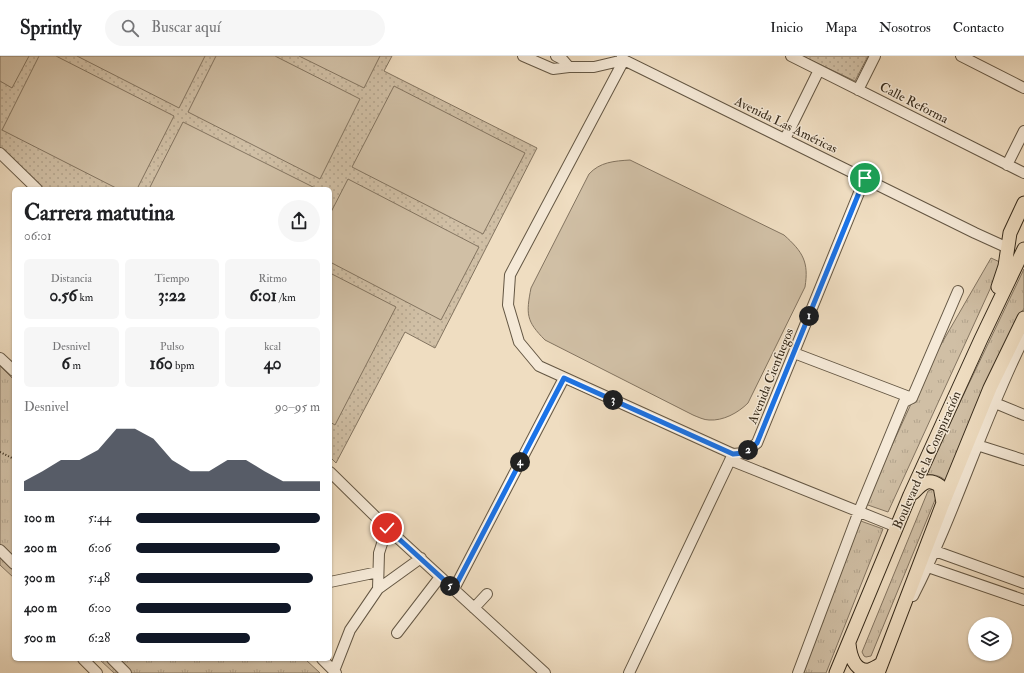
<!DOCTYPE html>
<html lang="es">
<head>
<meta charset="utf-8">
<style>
  :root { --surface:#fff; --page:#f6f6f6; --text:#202124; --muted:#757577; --line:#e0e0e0; --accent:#111827 }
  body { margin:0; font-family:"IM FELL Double Pica",serif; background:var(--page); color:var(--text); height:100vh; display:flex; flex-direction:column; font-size:15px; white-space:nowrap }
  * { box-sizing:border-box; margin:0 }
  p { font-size:13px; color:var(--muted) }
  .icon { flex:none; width:22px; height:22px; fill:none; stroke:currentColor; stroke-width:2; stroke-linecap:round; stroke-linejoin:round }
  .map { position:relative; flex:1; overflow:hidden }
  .details { position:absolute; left:12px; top:131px; width:320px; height:474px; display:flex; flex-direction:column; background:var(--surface); border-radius:6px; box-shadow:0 1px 3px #0004 }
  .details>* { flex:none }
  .controls { position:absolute; left:968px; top:561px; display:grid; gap:8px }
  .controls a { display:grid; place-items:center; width:44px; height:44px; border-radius:50%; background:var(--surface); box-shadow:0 1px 3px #0004; font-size:20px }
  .pin { position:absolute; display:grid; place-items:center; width:34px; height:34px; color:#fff; margin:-17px; border:2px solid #fff; border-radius:50%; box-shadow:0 1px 4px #0007 }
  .km { position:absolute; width:20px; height:20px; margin:-10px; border-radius:50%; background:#222; color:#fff; font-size:11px; line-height:20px; text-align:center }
  .round { display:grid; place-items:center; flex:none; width:42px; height:42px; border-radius:21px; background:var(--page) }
  .overview { display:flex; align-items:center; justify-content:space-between; height:68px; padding:0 12px }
  h1 { font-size:22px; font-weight:800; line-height:30px }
  .stats { display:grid; grid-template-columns:repeat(3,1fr); gap:6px; height:68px; padding:4px 12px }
  .stats div { display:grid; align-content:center; border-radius:6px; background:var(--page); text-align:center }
  .stats b { font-size:17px; font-weight:800 }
  .stats small { font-size:11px; font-weight:400 }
  .stats p { font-size:11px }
  .chart { height:112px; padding:8px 12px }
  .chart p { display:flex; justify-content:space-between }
  .chart svg { width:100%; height:72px; margin-top:4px; fill:var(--accent); opacity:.7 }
  ul { padding:0 12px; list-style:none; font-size:13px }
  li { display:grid; grid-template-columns:64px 48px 1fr; align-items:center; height:30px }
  li i { height:10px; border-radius:5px; background:var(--accent) }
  header { display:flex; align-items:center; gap:24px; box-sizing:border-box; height:56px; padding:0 20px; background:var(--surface); border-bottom:1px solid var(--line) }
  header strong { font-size:19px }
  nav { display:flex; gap:22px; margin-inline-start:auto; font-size:14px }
  .search { width:280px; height:36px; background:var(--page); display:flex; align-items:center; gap:10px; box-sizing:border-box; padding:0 14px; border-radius:22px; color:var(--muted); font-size:15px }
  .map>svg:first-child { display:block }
  .grass { fill:url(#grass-tufts); stroke:#837460 }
  .park { fill:url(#park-dots); stroke:#837460 }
  .pitch { fill:#d0bfa5; stroke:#837460 }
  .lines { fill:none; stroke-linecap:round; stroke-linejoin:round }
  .minor-casing { stroke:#645744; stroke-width:12 }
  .major-casing { stroke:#362a1a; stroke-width:15 }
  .path { stroke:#362a1a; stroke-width:2; stroke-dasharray:1 2; stroke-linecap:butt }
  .minor { stroke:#f5e9d7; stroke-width:10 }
  .major { stroke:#efddc1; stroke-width:13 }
  .route-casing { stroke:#fff; stroke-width:8 }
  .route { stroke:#1a73e8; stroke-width:5 }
  .labels { text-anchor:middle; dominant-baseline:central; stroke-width:3; stroke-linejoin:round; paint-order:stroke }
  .street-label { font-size:13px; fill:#362a1a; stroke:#f5e9d7 }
</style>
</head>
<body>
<header>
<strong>Sprintly</strong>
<div class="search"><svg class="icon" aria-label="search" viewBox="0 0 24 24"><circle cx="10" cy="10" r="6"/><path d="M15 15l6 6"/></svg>Buscar aquí</div>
<nav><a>Inicio</a><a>Mapa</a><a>Nosotros</a><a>Contacto</a></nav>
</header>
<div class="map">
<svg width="1024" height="617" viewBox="0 0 1024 617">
  <defs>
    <pattern id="grass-tufts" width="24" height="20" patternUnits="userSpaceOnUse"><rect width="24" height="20" fill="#d0bfa5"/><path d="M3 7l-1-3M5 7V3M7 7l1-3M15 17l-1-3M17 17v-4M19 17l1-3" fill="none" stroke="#b3a48d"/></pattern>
    <pattern id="park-dots" width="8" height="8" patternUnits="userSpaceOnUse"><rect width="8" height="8" fill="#d0bfa5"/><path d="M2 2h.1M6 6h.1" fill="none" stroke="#b3a48d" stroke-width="1.8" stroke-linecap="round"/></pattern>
  </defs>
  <rect width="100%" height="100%" fill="#efddc1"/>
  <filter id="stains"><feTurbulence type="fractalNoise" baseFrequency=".005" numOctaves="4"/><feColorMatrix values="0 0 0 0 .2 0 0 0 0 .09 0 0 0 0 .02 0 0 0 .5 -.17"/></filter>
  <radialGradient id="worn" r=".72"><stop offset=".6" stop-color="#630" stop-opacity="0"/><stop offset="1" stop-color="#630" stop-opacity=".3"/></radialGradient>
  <!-- grass -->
  <path class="grass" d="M991,202L1002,207L888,456L865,448L928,311Z
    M1024,213V252L1011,280L948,427C942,420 935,418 925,419Z
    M0,310L14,324V522L0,509Z
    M933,433L936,435L937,439L871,600L866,601L864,600L862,596L928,435Z
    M858,464L883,473L826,617H801Z
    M99,603H305L320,617H114Z"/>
  <!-- park -->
  <path class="park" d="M0,0H392L384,15L537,92L435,292L405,276L336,407L330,401V133H42L0,92Z
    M802,0H868L855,25Z"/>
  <!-- pitch -->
  <path class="pitch" d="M0,0H29L12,32L0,25Z
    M39,0H56L174,60L137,133H118L2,74Z
    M77,0H205L179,52Z
    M216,0H275L360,43L320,123L188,56Z
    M299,0H380L364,32Z
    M394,30L525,97L483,178L352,111Z
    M183,66L315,132V133H149Z
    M630,104L784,179C803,196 809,206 805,231L748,347C738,357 723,365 709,364C704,364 698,361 693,359L545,284C526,265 526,258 531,232L589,118C600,106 614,105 630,104Z
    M348,123L479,191L441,264L330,206V158Z
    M330,217L396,251L335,369L330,366Z"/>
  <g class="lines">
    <defs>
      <path id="minor" d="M523,0L553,13L569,11H594L624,4L975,177L1008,192
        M556,0L562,3L569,11
        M622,0L624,4L510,219L508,249L519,286L539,310L733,398
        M791,0L1024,117
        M961,0L1024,32
        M858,34L875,0
        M785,83L819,14
        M0,97L37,133
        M1007,109L1024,75
        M794,297L912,342
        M0,302L14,315
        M995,347L1024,359
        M977,389L1024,404
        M730,404L897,471
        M330,416L387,472L545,617
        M0,494L14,508
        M935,495L1024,527
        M928,511L1024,544
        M330,526L378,516
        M378,533L379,497L387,472
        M454,533L564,322
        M913,540C956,456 982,366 1024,282
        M474,552L487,538
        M397,577L440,521
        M83,603L97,617
        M112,603L126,617
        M322,603L336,617
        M334,615L350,574L378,533L421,502
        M629,617L733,398L744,397L757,387L865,122
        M798,617L859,455L904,346L912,342L958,235"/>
      <path id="major" d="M998,231L1005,210L1010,177L1024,147
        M913,437C922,428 927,421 940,430L943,447
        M849,588C850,598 854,616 869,614C873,613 878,610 881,608
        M836,617L910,439L981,283L1024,193
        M878,617L943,447L990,332L1024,262"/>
    </defs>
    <!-- minor casing -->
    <use href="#minor" class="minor-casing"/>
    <!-- major casing -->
    <use href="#major" class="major-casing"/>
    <!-- path -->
    <path class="path" d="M0,396L14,403"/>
    <!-- minor -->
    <use href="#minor" class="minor"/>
    <!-- major -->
    <use href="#major" class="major"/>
  </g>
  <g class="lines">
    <defs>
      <path id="route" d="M387,472L454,533L564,322L733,398L744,397L757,387L865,122"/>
    </defs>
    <!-- route casing -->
    <use href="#route" class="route-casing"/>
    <!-- route -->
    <use href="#route" class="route"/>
  </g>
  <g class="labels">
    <!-- street labels -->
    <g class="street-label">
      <text transform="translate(914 47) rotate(27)">Calle Reforma</text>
      <text transform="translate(786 69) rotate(26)">Avenida Las Américas</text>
      <text transform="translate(771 320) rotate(-68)">Avenida Cienfuegos</text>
      <text transform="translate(927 404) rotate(-66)">Boulevard de la Conspiración</text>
    </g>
  </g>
  <rect width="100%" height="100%" filter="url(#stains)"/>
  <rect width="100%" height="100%" fill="url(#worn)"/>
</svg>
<div class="controls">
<a><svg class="icon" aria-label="layers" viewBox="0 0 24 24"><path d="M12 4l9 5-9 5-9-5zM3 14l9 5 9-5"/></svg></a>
</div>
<div class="pin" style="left:865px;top:122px;background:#1e9e55"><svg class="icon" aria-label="arrive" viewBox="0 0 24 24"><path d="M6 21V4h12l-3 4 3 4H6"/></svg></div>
<div class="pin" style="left:387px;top:472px;background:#d93025"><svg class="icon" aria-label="check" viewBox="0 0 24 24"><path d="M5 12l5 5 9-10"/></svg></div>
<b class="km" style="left:809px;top:260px">1</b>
<b class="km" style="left:748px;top:394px">2</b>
<b class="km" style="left:613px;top:344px">3</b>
<b class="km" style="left:520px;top:406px">4</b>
<b class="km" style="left:450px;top:530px">5</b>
<section class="details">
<div class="overview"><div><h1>Carrera matutina</h1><p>06:01</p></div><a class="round"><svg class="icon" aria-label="share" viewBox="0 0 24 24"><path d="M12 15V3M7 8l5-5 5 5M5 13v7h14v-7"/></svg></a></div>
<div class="stats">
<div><p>Distancia</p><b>0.56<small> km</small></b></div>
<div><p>Tiempo</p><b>3:22</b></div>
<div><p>Ritmo</p><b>6:01<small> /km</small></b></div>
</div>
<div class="stats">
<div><p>Desnivel</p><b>6<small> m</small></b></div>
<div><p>Pulso</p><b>160<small> bpm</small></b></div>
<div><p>kcal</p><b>40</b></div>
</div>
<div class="chart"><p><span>Desnivel</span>90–95 m</p>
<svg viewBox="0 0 160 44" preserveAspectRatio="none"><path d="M0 44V38L10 32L20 25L30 25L40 19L50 6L60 6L70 12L80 25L90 32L100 32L110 25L120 25L130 32L140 38L150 38L160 38V44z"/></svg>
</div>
<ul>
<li><b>100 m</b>5:44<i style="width:100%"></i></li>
<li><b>200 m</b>6:06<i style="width:78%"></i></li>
<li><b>300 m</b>5:48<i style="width:96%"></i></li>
<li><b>400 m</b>6:00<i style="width:84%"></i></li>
<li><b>500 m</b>6:28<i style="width:62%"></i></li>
</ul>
</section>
</div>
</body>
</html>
